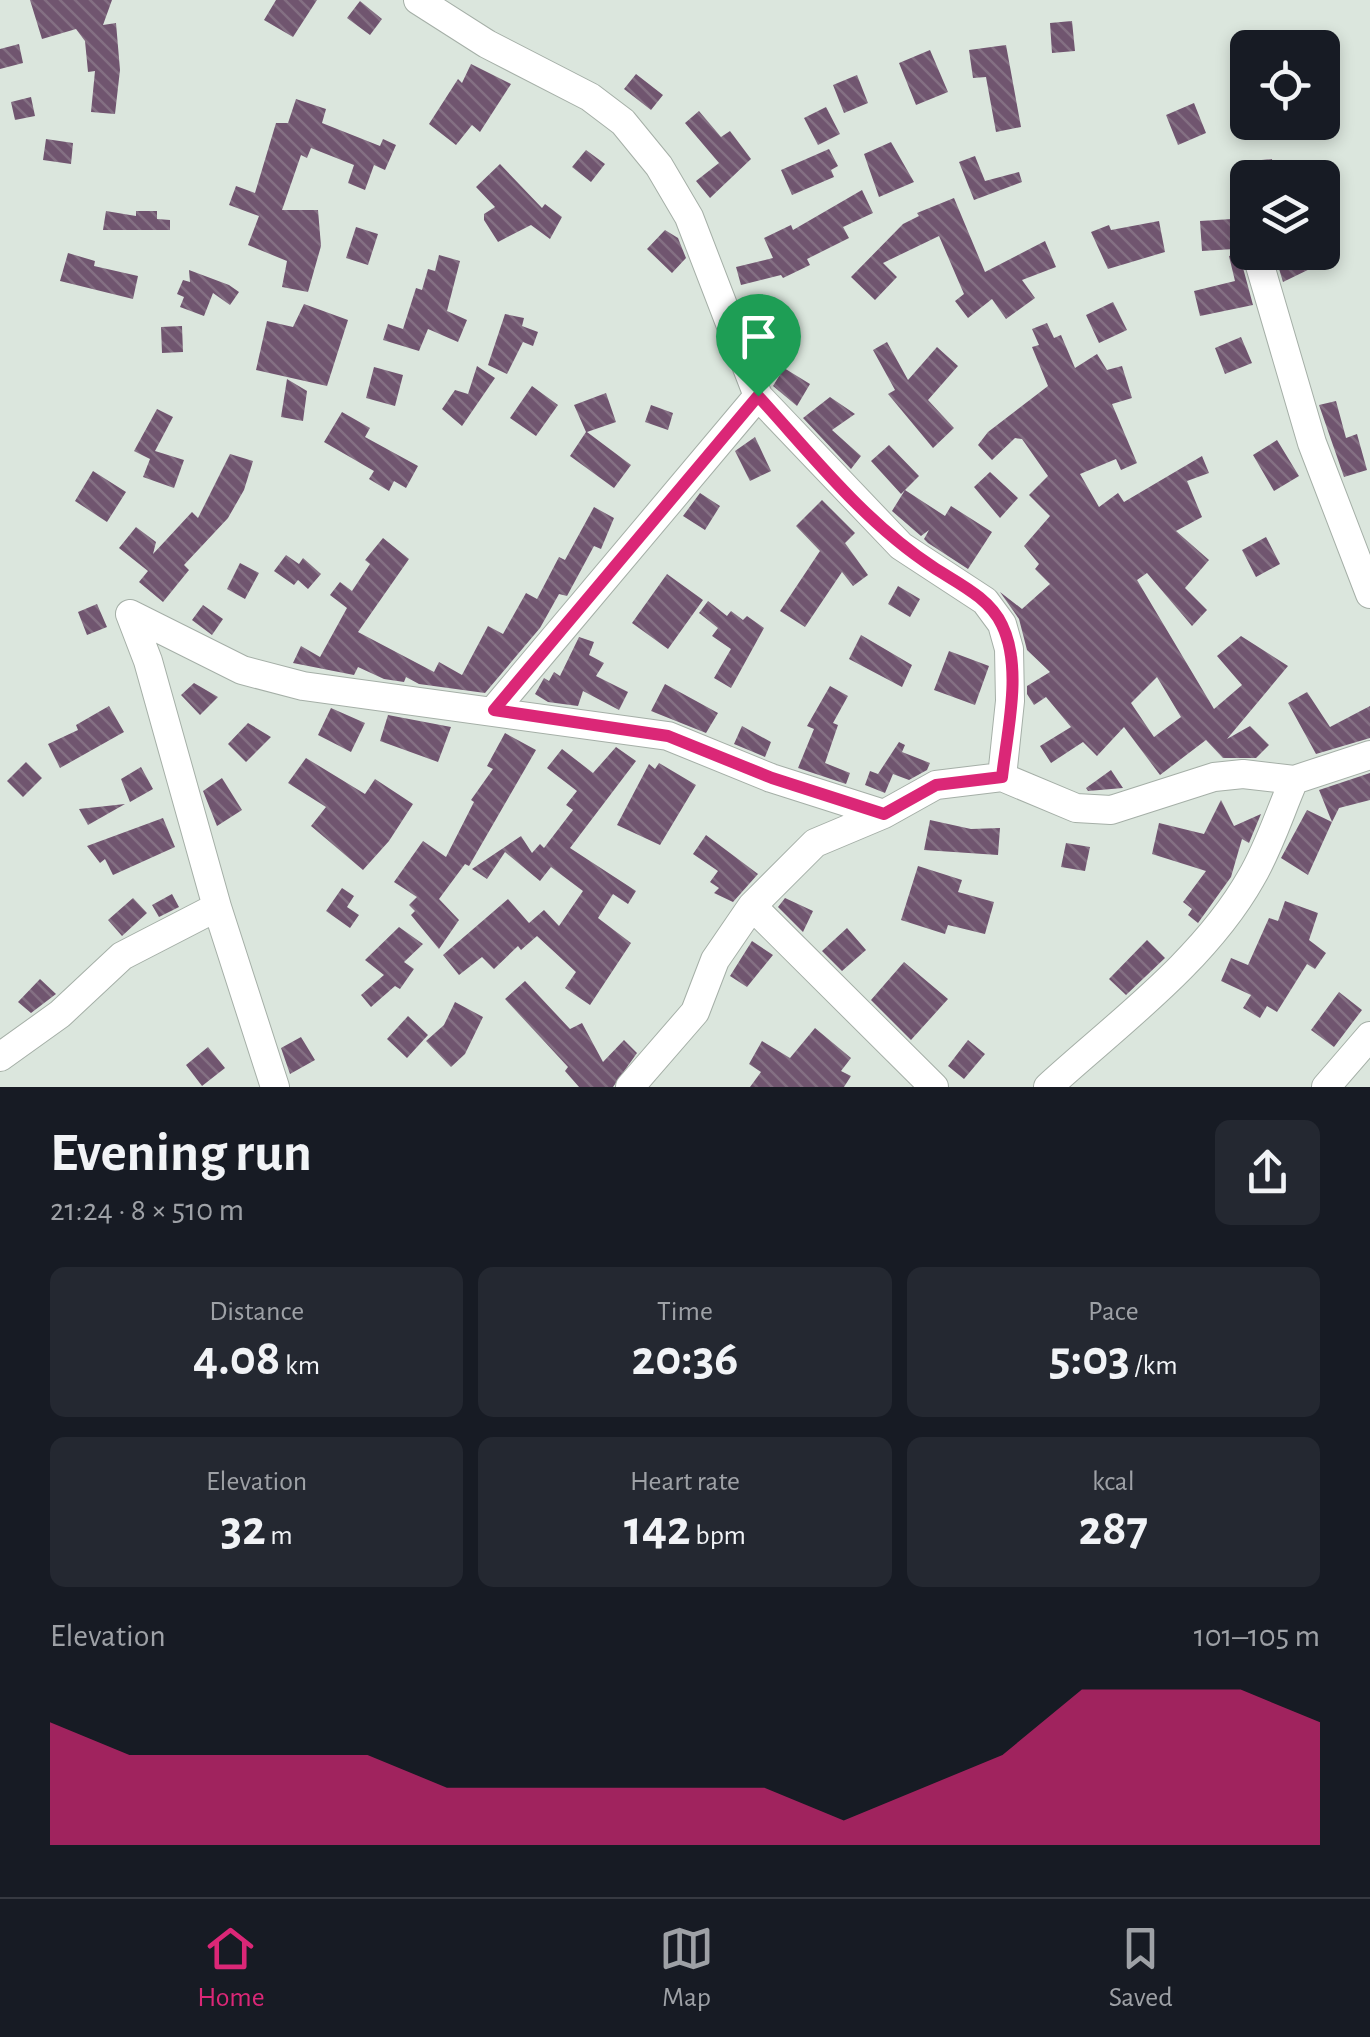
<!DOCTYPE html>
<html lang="en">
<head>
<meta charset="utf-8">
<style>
  :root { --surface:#171b24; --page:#242831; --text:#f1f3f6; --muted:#9ea1a6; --line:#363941; --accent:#db2777 }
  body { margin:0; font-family:"Alegreya Sans",sans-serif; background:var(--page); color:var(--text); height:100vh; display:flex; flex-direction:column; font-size:38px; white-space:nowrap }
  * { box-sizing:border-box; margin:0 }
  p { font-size:32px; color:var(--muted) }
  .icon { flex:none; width:55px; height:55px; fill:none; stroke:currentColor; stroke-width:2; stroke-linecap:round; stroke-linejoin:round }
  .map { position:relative; height:1087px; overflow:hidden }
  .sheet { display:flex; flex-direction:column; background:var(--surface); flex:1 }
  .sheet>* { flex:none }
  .buttons { position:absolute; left:1230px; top:30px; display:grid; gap:20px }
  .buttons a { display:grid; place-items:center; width:110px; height:110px; border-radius:15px; background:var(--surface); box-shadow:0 5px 15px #0003; font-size:50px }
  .pin { position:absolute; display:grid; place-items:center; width:85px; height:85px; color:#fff; margin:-102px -42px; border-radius:50% 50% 50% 0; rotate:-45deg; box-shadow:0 0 10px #0007 }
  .pin .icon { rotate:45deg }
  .round { display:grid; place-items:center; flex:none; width:105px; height:105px; border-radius:15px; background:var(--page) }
  .head { display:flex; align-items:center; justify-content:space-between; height:170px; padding:0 50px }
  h1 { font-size:55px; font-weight:700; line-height:75px }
  .figures { display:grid; grid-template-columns:repeat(3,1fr); gap:15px; height:170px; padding:10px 50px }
  .figures div { display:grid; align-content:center; border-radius:15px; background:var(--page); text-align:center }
  .figures b { font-size:50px; font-weight:700 }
  .figures small { font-size:28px; font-weight:400 }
  .figures p { font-size:28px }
  .chart { height:280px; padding:20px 50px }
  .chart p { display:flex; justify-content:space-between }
  .chart svg { width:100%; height:180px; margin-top:10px; fill:var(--accent); opacity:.7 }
  .tabs { display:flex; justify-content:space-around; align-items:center; height:140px; border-top:2px solid var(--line); background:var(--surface); font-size:28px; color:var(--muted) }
  .tabs a { display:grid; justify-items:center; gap:5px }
  .tabs .selected { color:var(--accent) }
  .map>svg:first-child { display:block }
  .building { fill:url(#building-back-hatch); fill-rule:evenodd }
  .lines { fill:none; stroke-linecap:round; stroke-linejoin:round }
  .minor-casing { stroke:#a5afa7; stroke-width:30 }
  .minor { stroke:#fff; stroke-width:28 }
  .route-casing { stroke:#fff; stroke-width:20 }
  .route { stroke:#db2777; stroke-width:12 }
</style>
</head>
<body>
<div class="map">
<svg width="1370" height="1087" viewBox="0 0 1370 1087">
  <defs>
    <pattern id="building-back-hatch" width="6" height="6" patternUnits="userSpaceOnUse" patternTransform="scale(2.5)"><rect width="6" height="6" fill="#70556f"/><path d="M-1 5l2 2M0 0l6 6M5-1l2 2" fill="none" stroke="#847083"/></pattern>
  </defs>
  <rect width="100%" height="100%" fill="#dbe6dd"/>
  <!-- building -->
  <path class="building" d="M30,0H112L103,25L116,23L120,70L115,114L91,112L95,71L88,72L85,41L76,29L42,39Z
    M276,0H317L293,37L264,20Z
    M360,1L382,19L370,35L347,18Z
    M1072,21L1075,51L1052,53L1050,23Z
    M19,44L23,63L0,69V49Z
    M1006,45L1021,127L996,132L986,77L973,78L969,50Z
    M930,50L948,92L916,105L899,63Z
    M471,64L511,84L480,132L472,125L456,145L429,124L458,79L462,83Z
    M636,74L663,95L651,110L624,89Z
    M857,75L868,103L844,113L833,85Z
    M31,97L35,116L15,120L11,102Z
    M296,99L326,109L322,123L380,146L383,139L396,145L385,170L374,165L365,190L348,183L354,165L311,148L307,158L301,155L282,210H318L321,246L308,292L282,287L287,261L248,245L259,216L229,205L236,186L255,193L276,123H288Z
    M1194,103L1206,133L1178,145L1166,115Z
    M826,107L840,134L818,145L804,118Z
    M699,111L721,137L730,131L751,159L710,198L696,181L719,163L685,123Z
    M46,139L73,143L71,164L43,160Z
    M891,142L914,182L879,197L864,154Z
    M829,149L838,166L831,170L834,177L792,195L781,170Z
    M586,150L605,164L591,182L572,167Z
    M975,156L985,181L1019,172L1022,182L974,200L959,162Z
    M1272,159L1274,178H1253L1251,161Z
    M500,164L542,208L545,204L562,217L550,239L531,225L498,242L484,220V214L495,207L476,187Z
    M862,190L873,213L843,227L849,238L807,259L810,265L783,278L781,275L741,285L736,267L773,258L764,238L791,225L793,230Z
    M954,198L985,272L1045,241L1056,267L1022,280L1035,298L1006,319L992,299L968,318L955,301L964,294L939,236L883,263L897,277L875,300L851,277L903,224L919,216L917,213Z
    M106,211L136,216V211H157V219L170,220V230H103Z
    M1232,219L1234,249L1202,251L1200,221Z
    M1159,221L1165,252L1108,269L1091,232L1109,225L1111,230Z
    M356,227L378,234L368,265L346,258Z
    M665,230L678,238L686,258L672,273L647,249Z
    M1274,252H1312L1318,265L1283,282Z
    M68,253L95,261L94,266L138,276L133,299L60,281Z
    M1239,253L1253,305L1200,316L1194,291L1235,281L1229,256Z
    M439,255L460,261L447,311L467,320L458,342L428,329L419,351L383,340L388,324L403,329L416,288L422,290L428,269L435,271Z
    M189,270L229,285L239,292L230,305L213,293L204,316L180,307L184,297L177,294L183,280L190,282Z
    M1113,302L1127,330L1099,343L1086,315Z
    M304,304L348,320L327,386L256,370L267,321L293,327Z
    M505,314L524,318L522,326L538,332L533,346L523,342L507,374L488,365Z
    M1047,323L1054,338L1061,335L1075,368L1097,354L1107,370L1122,366L1132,398L1112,404L1137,463L1121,470L1116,459L1080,474L1099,507L1118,493L1124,502L1202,456L1209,473L1187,481L1202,517L1176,531L1209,560L1185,588L1207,610L1192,626L1147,573L1137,580L1214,709L1242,685L1217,656L1241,636L1288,666L1227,739L1250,726L1269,745L1256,758H1223L1206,740L1160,775L1124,727L1097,756L1083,742L1051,763L1040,746L1071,727L1046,697L1034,705L1027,694V686L1050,672L1027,650L1019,619L1000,592L1022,609L1050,584L1035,569L1039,564L1024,546L1050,516L1029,495L1048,476L1022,439L1015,438L992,460L978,445L988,432L1048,386L1032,347L1039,345L1032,329ZM1157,677L1181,717L1154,737L1131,703Z
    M182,326L183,352L162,353L161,327Z
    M1241,337L1252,363L1225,374L1215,348Z
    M887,342L908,380L937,347L958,366L928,400L954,428L933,448L888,394L895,390L873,350Z
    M477,366L495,378L462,426L442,409L455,390L468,394Z
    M374,367L403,375L395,406L366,398Z
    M784,368L810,384L797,406L773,386Z
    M287,379L307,391L303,421L281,417Z
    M532,386L558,405L536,436L510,418Z
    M606,393L616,422L587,432L631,465L614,488L570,456L586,432L574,405Z
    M830,397L855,414L832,430L861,456L851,469L803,418Z
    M1336,401L1346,438L1357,434L1367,470L1344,477L1319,405Z
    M651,405L673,413L668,430L645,422Z
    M157,409L173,417L155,451L184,460L174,488L143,477L150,459L134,451Z
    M342,412L370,428L365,437L418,466L406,488L394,481L389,491L369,479L374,471L324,442Z
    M755,437L771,471L750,481L735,451Z
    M1277,440L1299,476L1274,491L1253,455Z
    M889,445L919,476L901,494L871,461Z
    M230,454L253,461L244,490L228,518L184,565L189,570L163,602L139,582L148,571L119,548L136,527L156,542L153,554L192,512L198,518Z
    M93,471L126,492L107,522L75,501Z
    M990,472L1018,498L1000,518L974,487Z
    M905,490L945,516L951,506L992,532L968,569L928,543L924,539L929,530L921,536L892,511Z
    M700,493L720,506L705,530L683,516Z
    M822,500L855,533L845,543L868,575L853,586L842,572L805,627L780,611L820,551L796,526Z
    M594,507L614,518L601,549L594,546L567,596L559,594L540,628L485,693L419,684L406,677L404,682L384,679L358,667L354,675L293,663L301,646L320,657L347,608L330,595L340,582L352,591L370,564L365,560L383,538L409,559L358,632L434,672L439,662L462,675L488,626L503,634L526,593L537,599L559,557L565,560Z
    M1266,537L1280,564L1256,577L1242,550Z
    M286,555L299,564L303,558L321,574L308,589L298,580L294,585L274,571Z
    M240,563L259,573L245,599L227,589Z
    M667,574L703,600L668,649L632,623Z
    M898,586L920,599L910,617L888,604Z
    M708,601L727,616L731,611L743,620L747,616L764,628L731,688L714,678L731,649L712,636L718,628L699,613Z
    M97,604L107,627L87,635L78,612Z
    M203,605L223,619L212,635L192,620Z
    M861,635L912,665L902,687L849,659Z
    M579,637L594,642L589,655L604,663L596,676L628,692L619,710L583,691L578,706L548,702L535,694L544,678L549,681L554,672L560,676Z
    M949,651L989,666L975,705L934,690Z
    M194,683L218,697L200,715L181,695Z
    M665,684L718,713L706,733L651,711Z
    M830,686L848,696L833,723L838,725L825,763L850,773L846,784L798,768L814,729L807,726Z
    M1307,692L1330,727L1370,706V738L1316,754L1288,703Z
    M109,706L124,732L60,768L48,744L78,730L76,725Z
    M331,708L365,723L351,752L318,735Z
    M388,715L451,727L438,762L380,741Z
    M248,723L271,737L246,762L228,744Z
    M742,726L771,742L765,757L734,744Z
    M505,733L536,750L469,866L465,864L439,899L459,920L439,949L411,915L415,911L409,905L417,897L394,882L423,841L446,857L474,802L471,800L493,769L487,766Z
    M899,742L905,745L902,752L930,763L927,770L909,780L893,774L885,793L865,785L870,771L878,774Z
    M616,747L636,761L570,848L636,891L628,904L613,894L598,918L631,943L590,1005L565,988L576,972L537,936L521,950L518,946L494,969L482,957L459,975L443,955L508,899L529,923L544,910L559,926L583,891L551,867L540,881L505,852L487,879L472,869L521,836L532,853L540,844L544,848L573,810L566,805L577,791L547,768L562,749L593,773Z
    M306,758L365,794L375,779L413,804L389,841L363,870L311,826L326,807L288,783Z
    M26,762L42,778L23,797L7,781Z
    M659,763L696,785L660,845L617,825L649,764L655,769Z
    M141,767L153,789L130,802L121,779Z
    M1111,770L1123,788L1088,791L1086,788Z
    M1370,773V800L1339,808L1332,822L1319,790Z
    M222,778L242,810L217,826L203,791Z
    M1221,800L1234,826L1261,814L1249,843L1242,839L1231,877L1198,923L1188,915L1192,909L1183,902L1206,871L1152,854L1159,823L1204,834Z
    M125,804L88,825L79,809Z
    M1307,810L1332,822L1308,875L1281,858Z
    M163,818L175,847L113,875L105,859L100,863L87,846Z
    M930,820L971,829L1000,828L998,855L924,850Z
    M706,835L758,874L733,902L714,893L719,888L710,882L718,871L693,854Z
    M1066,843L1090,847L1085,871L1061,867Z
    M918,866L962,880L958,892L994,902L985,934L948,925L945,934L901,920Z
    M342,888L354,896L347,907L359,915L350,928L326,911Z
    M172,894L179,907L159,917L152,905Z
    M133,898L147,913L122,936L108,920Z
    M785,898L813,911L803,932L778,907Z
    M1285,901L1318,913L1309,940L1326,953L1315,969L1307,964L1277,1012L1267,1006L1260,1018L1243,1008L1251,995L1221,981L1231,958L1248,965L1269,918L1278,921Z
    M399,927L423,944L404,962L414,969L400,989L395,986L371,1007L361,995L384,975L365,960Z
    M847,928L866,950L842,971L822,951Z
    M1147,940L1165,958L1126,995L1109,979Z
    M752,941L773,955L747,987L730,976Z
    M904,962L948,999L911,1040L871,1000Z
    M40,979L56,994L31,1013L18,1002Z
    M525,981L570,1029L582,1023L603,1062L624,1040L637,1053L613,1087H579L565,1071L568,1067L505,999Z
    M1339,992L1362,1010L1334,1047L1311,1030Z
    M455,1002L483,1017L465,1054L451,1067L426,1041L444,1025Z
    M408,1016L428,1035L407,1058L387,1039Z
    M815,1028L851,1058L841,1071L851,1076L844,1087H750L761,1072L749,1064L762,1041L790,1058Z
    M301,1037L315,1060L290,1074L281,1048Z
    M968,1040L985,1054L964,1079L948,1066Z
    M208,1047L225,1068L202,1086L186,1065Z"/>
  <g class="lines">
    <defs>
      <path id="minor" d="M418,0L487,44L590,97L623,122L659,166L689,217L758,396L901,546L985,601L1002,624L1009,649L1010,701L1002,777
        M1245,193L1248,208
        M1256,252L1312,443L1370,594
        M130,614L242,670L303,686L668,736L771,778L884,814
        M130,614L148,661L217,907L275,1087
        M494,710L758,396
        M752,906L934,1087
        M0,1057L60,1014L122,956L217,907
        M630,1087L695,1012L715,960L752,906L815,843L884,814L936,785L1002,777L1076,808L1111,810L1214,777L1243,774L1294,780L1370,755
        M1048,1087C1117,1024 1204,961 1251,878C1269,848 1280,812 1294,780
        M1326,1087L1370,1036"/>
    </defs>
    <!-- minor casing -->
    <use href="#minor" class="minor-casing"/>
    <!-- minor -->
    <use href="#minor" class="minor"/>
  </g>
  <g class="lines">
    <defs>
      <path id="route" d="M758,396C812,455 864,522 933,567C957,583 989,597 1002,625C1023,668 1007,732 1002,777L936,785L884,814L772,778L668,736L494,710Z"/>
    </defs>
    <!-- route casing -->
    <use href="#route" class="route-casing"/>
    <!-- route -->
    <use href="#route" class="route"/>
  </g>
</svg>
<div class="buttons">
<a><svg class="icon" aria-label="locate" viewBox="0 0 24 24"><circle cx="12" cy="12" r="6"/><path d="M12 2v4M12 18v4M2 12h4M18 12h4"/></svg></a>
<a><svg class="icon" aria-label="layers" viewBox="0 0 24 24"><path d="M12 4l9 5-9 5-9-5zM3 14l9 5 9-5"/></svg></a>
</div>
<div class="pin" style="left:758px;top:396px;background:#1e9e55"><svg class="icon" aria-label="arrive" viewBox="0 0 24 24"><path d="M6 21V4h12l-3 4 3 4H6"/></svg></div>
</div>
<section class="sheet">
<div class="head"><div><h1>Evening run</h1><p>21:24 · 8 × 510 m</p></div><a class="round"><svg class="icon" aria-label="share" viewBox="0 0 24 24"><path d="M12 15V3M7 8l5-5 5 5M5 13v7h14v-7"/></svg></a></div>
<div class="figures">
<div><p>Distance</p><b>4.08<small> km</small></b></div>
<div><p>Time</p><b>20:36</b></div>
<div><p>Pace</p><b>5:03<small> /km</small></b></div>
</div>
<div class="figures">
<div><p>Elevation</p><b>32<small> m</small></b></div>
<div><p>Heart rate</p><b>142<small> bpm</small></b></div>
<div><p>kcal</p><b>287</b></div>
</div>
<div class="chart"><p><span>Elevation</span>101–105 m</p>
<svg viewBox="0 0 160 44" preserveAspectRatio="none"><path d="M0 44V14L10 22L20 22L30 22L40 22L50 30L60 30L70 30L80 30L90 30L100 38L110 30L120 22L130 6L140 6L150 6L160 14V44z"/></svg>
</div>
</section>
<nav class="tabs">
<a class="selected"><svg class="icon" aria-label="home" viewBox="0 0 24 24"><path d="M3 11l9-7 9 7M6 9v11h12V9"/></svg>Home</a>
<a><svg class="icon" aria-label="map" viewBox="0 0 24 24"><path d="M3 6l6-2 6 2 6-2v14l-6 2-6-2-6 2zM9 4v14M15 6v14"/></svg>Map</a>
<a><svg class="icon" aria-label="saved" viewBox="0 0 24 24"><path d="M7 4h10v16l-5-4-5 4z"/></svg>Saved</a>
</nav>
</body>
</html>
